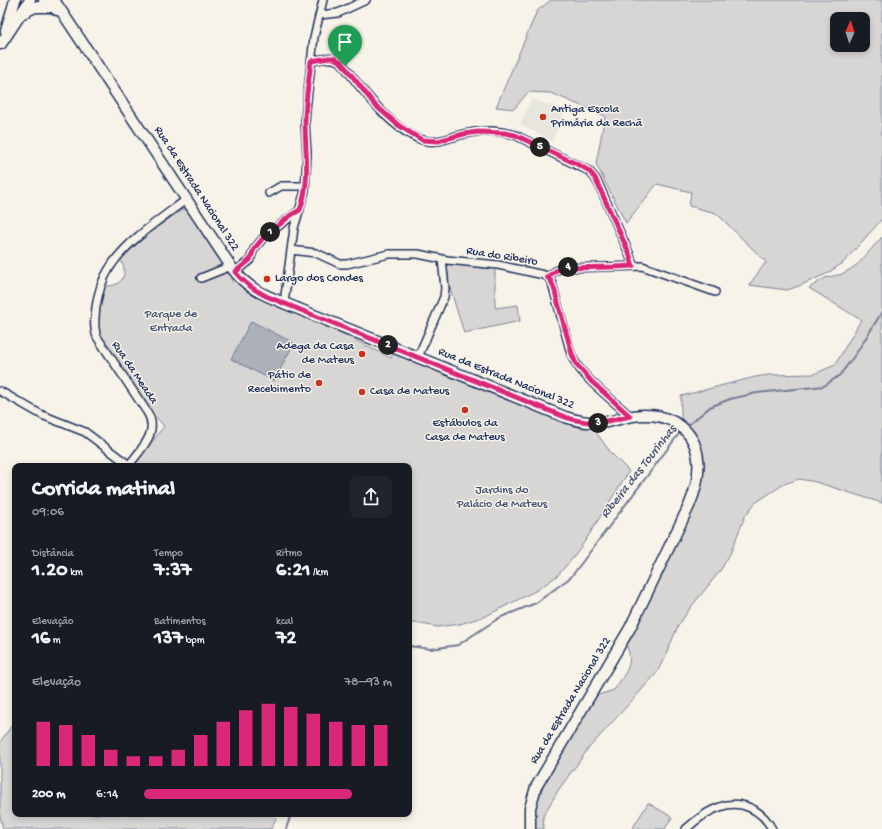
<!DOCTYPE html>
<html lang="pt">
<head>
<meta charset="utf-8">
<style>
  :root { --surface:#171b24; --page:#20242c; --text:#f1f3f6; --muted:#9ea1a6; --accent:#db2777 }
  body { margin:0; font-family:"Gochi Hand",sans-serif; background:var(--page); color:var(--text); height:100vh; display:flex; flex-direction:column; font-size:15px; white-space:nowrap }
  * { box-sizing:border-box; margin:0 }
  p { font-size:13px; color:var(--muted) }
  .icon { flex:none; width:22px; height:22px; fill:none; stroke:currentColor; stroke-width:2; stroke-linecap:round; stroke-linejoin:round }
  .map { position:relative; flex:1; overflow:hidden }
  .details { position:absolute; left:12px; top:463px; width:400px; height:354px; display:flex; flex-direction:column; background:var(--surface); border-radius:8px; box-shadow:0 2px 6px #0003 }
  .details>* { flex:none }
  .needle { width:26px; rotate:3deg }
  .fabs { position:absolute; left:830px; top:12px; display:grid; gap:8px }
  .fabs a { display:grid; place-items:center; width:40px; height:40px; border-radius:8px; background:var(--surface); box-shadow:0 2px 6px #0003; font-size:20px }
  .pin { position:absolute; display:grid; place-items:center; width:34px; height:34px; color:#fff; margin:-41px -17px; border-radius:50% 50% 50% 0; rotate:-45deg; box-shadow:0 0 4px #0007 }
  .pin .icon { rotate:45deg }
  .km { position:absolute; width:20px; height:20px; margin:-10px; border-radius:50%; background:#222; color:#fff; font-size:11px; line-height:20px; text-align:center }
  .round { display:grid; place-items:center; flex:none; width:42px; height:42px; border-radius:8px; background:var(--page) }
  .summary { display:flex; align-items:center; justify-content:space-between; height:68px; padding:0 20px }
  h1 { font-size:22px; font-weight:700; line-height:30px }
  .figures { display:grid; grid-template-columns:repeat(3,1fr); gap:6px; height:68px; padding:4px 20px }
  .figures div { display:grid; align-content:center }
  .figures b { font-size:20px; font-weight:700 }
  .figures small { font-size:11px; font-weight:400 }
  .figures p { font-size:11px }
  .chart { height:112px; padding:8px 20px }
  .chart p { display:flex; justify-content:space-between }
  .chart svg { width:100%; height:72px; margin-top:4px; stroke:var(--accent); stroke-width:6 }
  ul { padding:0 20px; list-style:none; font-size:13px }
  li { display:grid; grid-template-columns:64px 48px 1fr; align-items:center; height:30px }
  li i { height:10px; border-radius:5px; background:var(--accent) }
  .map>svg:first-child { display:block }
  .built { fill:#e6e5de }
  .green { fill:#d7d6d4; stroke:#798299; fill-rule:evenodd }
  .water { fill:#acb0b9; stroke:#727c95 }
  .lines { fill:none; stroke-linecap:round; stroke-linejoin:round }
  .stream { stroke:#727c95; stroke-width:2 }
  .street-casing { stroke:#1b2f5e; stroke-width:10 }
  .primary-casing { stroke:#1b2f5e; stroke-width:13 }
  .street { stroke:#f7f3e8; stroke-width:7 }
  .primary { stroke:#f7f3e8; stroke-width:10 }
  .route-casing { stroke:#fff; stroke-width:8 }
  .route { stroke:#db2777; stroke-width:5 }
  .poi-dot { fill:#c8321e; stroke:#f7f3e8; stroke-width:1.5 }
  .labels { text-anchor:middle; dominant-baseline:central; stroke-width:3; stroke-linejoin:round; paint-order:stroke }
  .poi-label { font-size:12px; fill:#1b2f5e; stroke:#f7f3e8; text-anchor:start }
  .street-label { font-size:12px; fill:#1b2f5e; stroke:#f7f3e8 }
  .park-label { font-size:12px; fill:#415076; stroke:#f7f3e8 }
  .water-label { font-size:13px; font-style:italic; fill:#465679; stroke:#f7f3e8 }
</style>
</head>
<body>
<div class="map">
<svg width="882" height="829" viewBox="0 0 882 829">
  <rect width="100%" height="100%" fill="#f7f3e8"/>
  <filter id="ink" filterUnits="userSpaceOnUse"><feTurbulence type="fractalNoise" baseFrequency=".025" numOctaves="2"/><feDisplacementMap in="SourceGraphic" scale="8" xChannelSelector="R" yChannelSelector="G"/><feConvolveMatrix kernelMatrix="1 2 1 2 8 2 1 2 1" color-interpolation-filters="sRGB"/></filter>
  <g filter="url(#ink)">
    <!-- built -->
    <path class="built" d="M532,99L565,110L552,141L520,124Z"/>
    <!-- green -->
    <path class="green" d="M551,0H882V219L843,263L826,274L799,286L787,290L749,285L766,262L716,213L689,206L691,192L657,184L626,223L596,164L605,116L551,93L528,92L514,109L496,107L537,11ZM837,19H863V45H837Z
      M183,209L189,211L191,215L230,273L228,276L232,281H235L251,293L270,303L341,333L391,358L393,353L564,423L583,428H593L611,453L629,471L585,541L571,560L557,576L537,590L486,616L460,624L438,627L409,622V466H134L164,426L154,415L101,337C95,319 100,304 105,286C123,287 129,273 120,259L157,227Z
      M882,237V503L816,482L799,479L784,484L755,503L745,516L730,554L720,571L691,607L678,626L665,657L656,674L588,749L559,789L543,816L544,829H535V815L538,794L595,696L614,690C625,673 635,665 626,644C645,607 664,570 682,532C691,511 705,486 704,463C702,442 690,439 683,423C680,417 681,403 681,396L755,377L768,375L814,374L835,365L861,320L809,288L825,278L842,274L851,269L859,263Z
      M444,261L495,267V308L518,305L520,321L464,333L450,288L446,286Z
      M15,721V814H278L271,829H3L0,816V742Z
      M648,803L672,817L665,829H632Z"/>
    <!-- water -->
    <path class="water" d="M251,321L294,343L274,381L231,359Z"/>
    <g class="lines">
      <!-- stream -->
      <path class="stream" d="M686,427L710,407L730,399L757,393L824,386L840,375L857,352L882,312
        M409,646L431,649L458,645L499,618L536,603L571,577L681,431
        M286,829L291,814"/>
      <defs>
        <path id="street" d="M320,15L338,13L366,0
          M311,61C322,59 332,56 341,62C359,86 403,147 437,141C446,140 455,136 464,134C480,130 499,130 515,135L589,171L595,178L599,185L629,253L633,266
          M269,193L281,186H305
          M291,250L316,253L340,264H347L389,254H418L447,260L498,265L544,275L549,278L552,283L571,354C579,376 613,400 630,416
          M235,272L250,260L254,249L265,236L300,210
          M547,277L557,270L564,268L642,266L715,292
          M201,278L231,266
          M284,303L294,228L305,191L307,154L305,123L306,109L314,37L323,0
          M418,357L444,297L445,288L442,259
          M0,391L42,415L85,432L129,465C141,449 160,432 147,412L97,337C93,327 95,317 96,307C98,294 102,280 109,269C125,242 162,218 187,199
          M686,829C696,820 707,811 720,807C741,799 762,810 772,829"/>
        <path id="primary" d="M44,0L57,10
          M54,0L232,268C247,288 262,294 284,303L565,417C578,421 593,424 607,422C621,419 633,414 647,415C657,415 667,418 676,423C706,442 701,478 689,506L630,628L536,787L530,808V829
          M23,13L35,7H53
          M6,31L15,0
          M1,44L30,0"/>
      </defs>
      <!-- street casing -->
      <use href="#street" class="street-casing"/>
      <!-- primary casing -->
      <use href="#primary" class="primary-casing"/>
      <!-- street -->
      <use href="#street" class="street"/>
      <!-- primary -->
      <use href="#primary" class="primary"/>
    </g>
  </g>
  <g class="lines" filter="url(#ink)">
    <defs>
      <path id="route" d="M329,58H334L341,62L375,105L398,125L422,140L438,141L464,134L478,132L505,133L515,135L581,166L589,171L595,178L629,253L633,266L614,267L564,268L557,270L547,277L551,281L554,288L572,354L576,364L592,382L630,416C605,422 591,426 565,417L266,296C254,290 244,283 235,272L250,260L254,249L263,238L291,215L300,210C311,180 305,152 305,122C305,101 309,81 311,61Z"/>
    </defs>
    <!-- route casing -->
    <use href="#route" class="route-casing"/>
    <!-- route -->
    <use href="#route" class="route"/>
  </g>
  <!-- markers -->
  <g class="poi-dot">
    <circle cx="543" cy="117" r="4"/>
    <circle cx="267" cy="279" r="4"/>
    <circle cx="362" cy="354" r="4"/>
    <circle cx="319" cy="383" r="4"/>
    <circle cx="362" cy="392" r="4"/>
    <circle cx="465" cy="410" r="4"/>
  </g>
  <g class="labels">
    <!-- poi labels -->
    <g class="poi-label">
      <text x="551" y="110">Antiga Escola<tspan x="551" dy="14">Primária da Rechã</tspan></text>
      <text x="275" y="279">Largo dos Condes</text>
      <text x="354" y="347" text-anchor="end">Adega da Casa<tspan x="354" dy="14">de Mateus</tspan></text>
      <text x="311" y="376" text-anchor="end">Pátio de<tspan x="311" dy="14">Recebimento</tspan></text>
      <text x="370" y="392">Casa de Mateus</text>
      <text x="465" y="424" text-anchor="middle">Estábulos da<tspan x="465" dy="14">Casa de Mateus</tspan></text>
    </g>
    <!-- street labels -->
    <g class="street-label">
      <text transform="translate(196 189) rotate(57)">Rua da Estrada Nacional 322</text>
      <text transform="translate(502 257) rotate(9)">Rua do Ribeiro</text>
      <text transform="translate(134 373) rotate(56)">Rua da Meada</text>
      <text transform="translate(506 379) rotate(22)">Rua da Estrada Nacional 322</text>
      <text transform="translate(571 701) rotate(-59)">Rua da Estrada Nacional 322</text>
    </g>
    <!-- park labels -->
    <g class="park-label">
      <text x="171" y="315">Parque de<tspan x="171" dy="14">Entrada</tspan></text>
      <text x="502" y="491">Jardins do<tspan x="502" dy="14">Palácio de Mateus</tspan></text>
    </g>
    <!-- water labels -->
    <g class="water-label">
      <text transform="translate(639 472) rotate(-52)">Ribeira das Tourinhas</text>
    </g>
  </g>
</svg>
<div class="fabs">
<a><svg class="needle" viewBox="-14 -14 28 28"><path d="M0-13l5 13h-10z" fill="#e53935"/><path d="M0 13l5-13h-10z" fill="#9ea1a6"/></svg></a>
</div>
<div class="pin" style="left:345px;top:66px;background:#1e9e55"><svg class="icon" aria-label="arrive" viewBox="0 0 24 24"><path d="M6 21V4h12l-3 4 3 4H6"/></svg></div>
<b class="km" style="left:270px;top:232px">1</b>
<b class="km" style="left:388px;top:345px">2</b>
<b class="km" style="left:598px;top:423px">3</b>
<b class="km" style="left:568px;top:267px">4</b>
<b class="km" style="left:540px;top:147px">5</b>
<section class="details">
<div class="summary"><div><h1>Corrida matinal</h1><p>09:06</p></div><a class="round"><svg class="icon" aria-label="share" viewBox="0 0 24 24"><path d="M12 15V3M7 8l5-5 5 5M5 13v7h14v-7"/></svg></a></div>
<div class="figures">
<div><p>Distância</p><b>1.20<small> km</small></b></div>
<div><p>Tempo</p><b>7:37</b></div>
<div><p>Ritmo</p><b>6:21<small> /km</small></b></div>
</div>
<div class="figures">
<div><p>Elevação</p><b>16<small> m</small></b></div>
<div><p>Batimentos</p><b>137<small> bpm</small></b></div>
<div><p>kcal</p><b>72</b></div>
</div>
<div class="chart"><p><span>Elevação</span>78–93 m</p>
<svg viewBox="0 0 160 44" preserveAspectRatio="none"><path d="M5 44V17M15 44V19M25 44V25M35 44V34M45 44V38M55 44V38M65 44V34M75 44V25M85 44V17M95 44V10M105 44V6M115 44V8M125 44V12M135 44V17M145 44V19M155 44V19"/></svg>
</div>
<ul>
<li><b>200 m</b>6:14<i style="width:84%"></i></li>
</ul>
</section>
</div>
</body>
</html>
